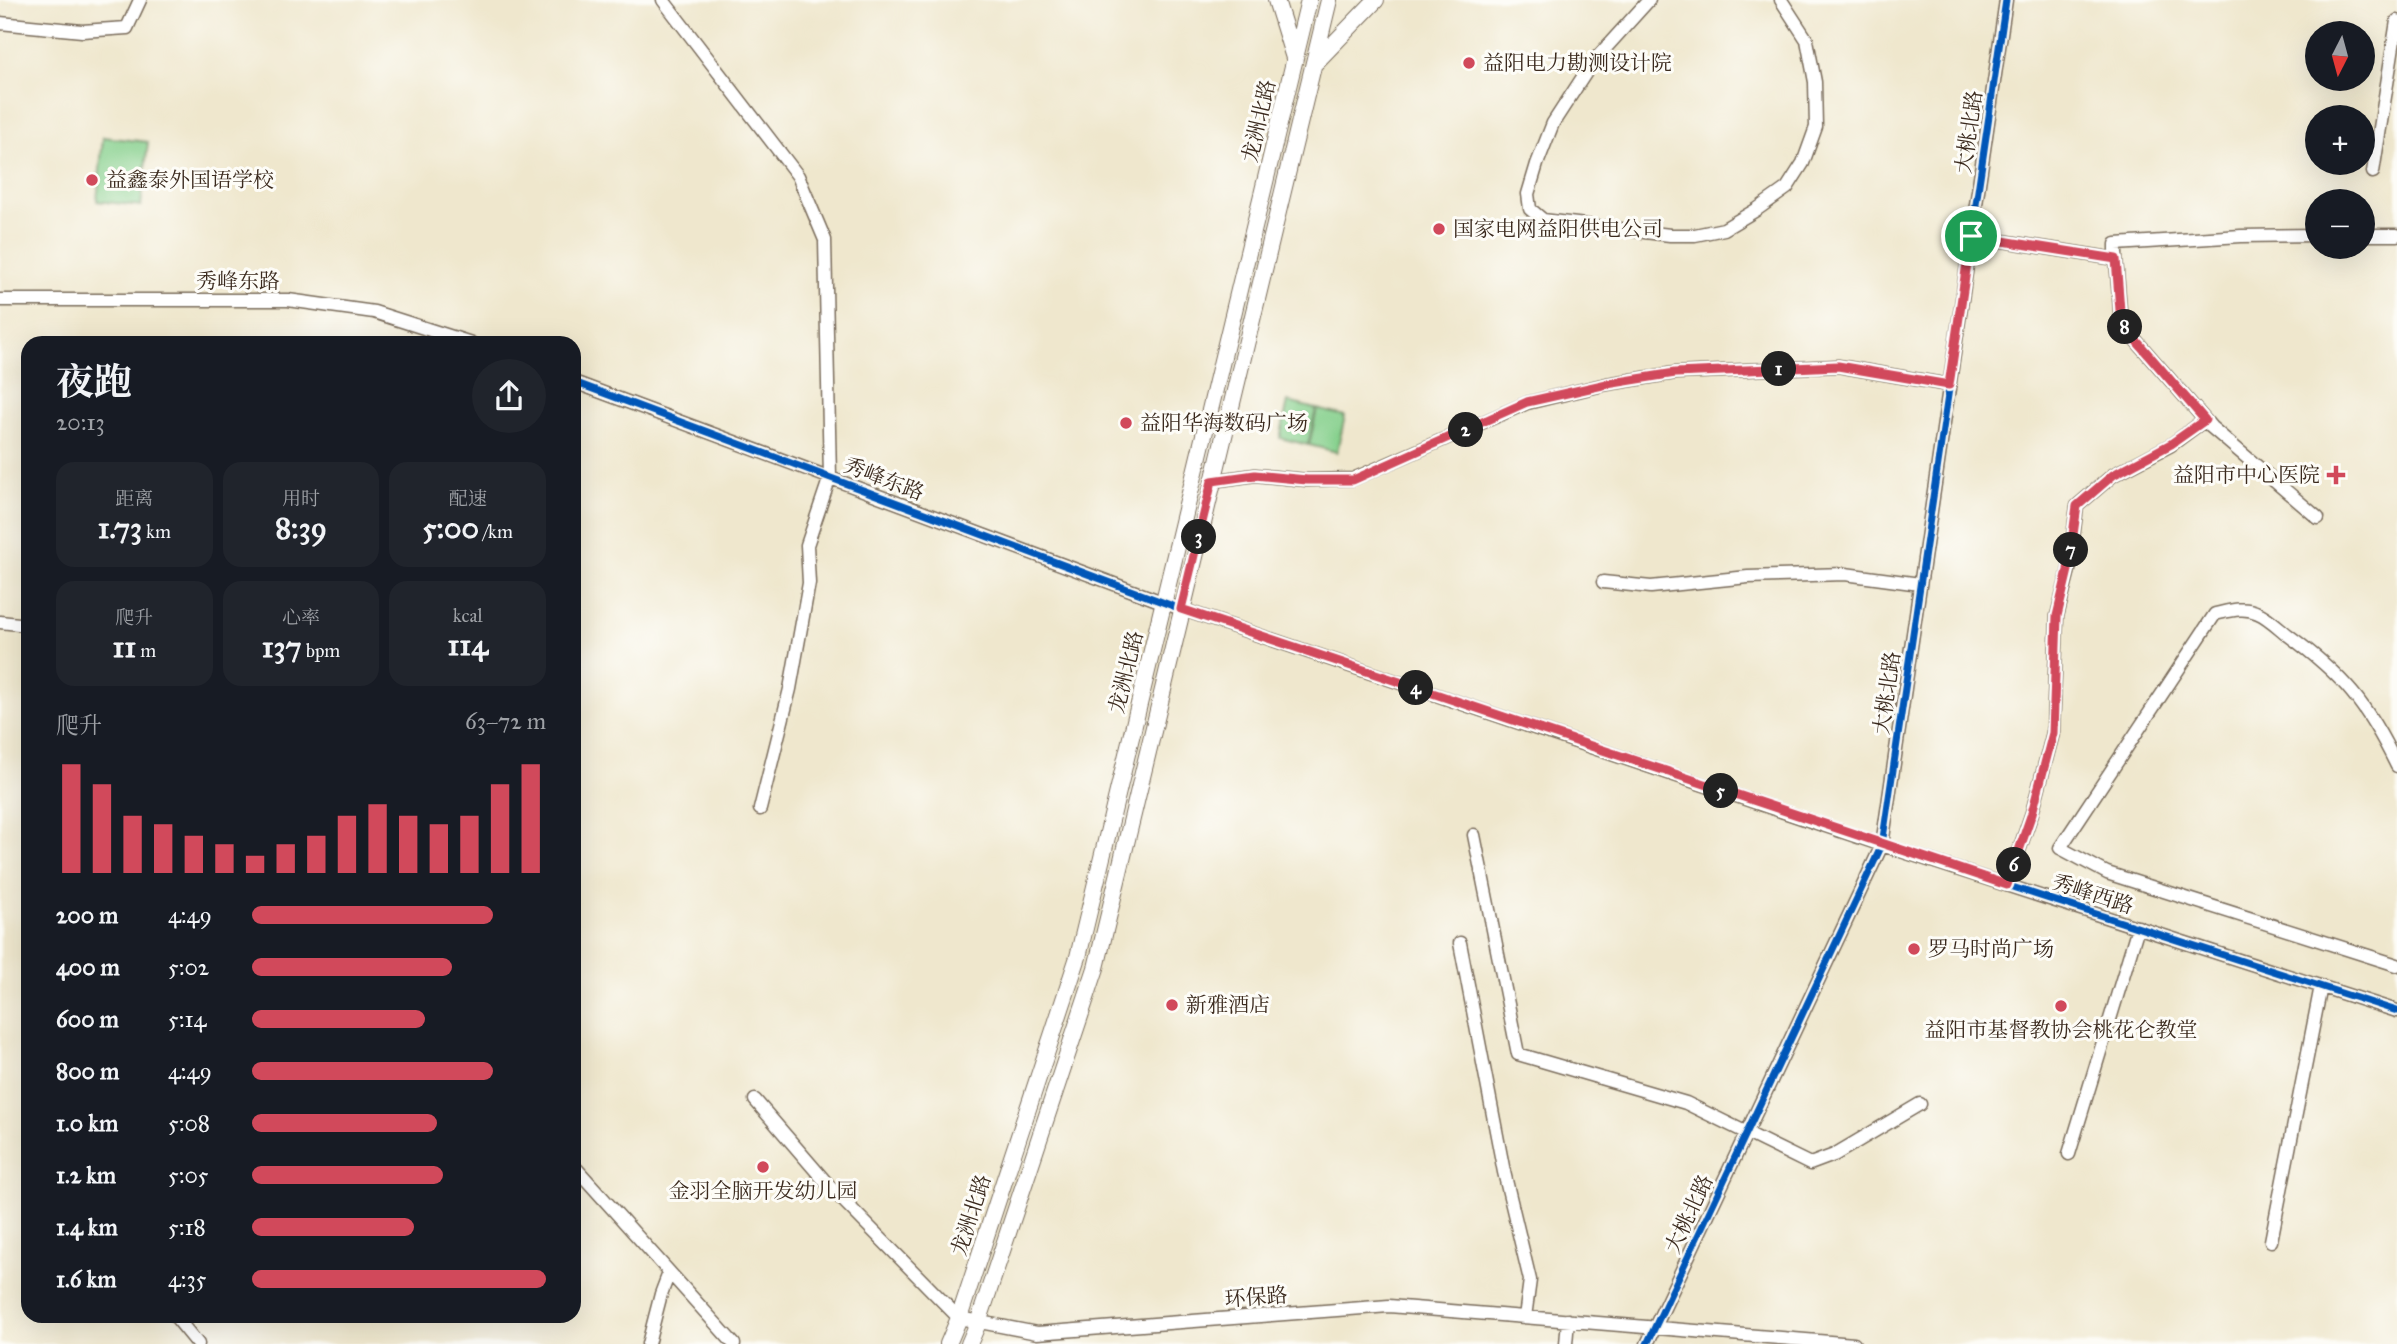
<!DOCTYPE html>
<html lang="zh">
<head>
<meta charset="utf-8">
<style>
  :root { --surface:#171b24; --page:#20242c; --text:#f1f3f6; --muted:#9ea1a6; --accent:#d1495b }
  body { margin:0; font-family:"IM FELL Great Primer","Noto Serif SC",serif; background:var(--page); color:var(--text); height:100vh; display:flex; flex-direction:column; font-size:26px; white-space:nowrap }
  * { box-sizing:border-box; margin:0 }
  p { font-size:23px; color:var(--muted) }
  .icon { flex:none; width:38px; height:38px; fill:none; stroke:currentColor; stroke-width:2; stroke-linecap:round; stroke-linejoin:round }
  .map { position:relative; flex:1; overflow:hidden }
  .sheet { position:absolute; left:21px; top:336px; width:560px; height:987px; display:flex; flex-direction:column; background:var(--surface); border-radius:21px; box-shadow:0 7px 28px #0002 }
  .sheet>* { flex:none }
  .needle { width:46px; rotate:186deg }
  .buttons { position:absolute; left:2305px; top:21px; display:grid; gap:14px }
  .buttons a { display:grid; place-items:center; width:70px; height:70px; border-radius:50%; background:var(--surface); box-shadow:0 7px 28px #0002; font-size:35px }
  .pin { position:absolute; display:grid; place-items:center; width:60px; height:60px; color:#fff; margin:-30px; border:4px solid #fff; border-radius:50%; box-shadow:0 2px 7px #0007 }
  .km { position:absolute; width:35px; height:35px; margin:-18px; border-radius:50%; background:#222; color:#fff; font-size:19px; line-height:35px; text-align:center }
  .round { display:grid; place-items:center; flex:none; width:74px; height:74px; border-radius:37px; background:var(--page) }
  .overview { display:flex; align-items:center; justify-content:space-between; height:119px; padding:0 35px }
  h1 { font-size:38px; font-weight:700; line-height:52px }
  .stats { display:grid; grid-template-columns:repeat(3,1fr); gap:10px; height:119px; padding:7px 35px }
  .stats div { display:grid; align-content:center; border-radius:18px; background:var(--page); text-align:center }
  .stats b { font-size:30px; font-weight:700 }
  .stats small { font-size:19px; font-weight:400 }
  .stats p { font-size:19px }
  .chart { height:196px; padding:14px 35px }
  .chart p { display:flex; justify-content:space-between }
  .chart svg { width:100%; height:126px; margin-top:7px; stroke:var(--accent); stroke-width:6 }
  ul { padding:0 35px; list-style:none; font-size:23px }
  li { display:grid; grid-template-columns:112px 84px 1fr; align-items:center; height:52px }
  li i { height:18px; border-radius:9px; background:var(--accent) }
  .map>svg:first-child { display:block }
  .green { fill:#86d08d; stroke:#607d56; stroke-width:2 }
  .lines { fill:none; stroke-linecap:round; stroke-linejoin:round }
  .minor-casing { stroke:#7a6c5b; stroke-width:15 }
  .major-casing { stroke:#7a6c5b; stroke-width:18 }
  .minor { stroke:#fff; stroke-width:12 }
  .major { stroke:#fff; stroke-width:16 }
  .cycleway-casing { stroke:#fdfcf7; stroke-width:11 }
  .cycleway { stroke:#0057b8; stroke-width:7 }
  .route-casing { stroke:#fff; stroke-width:14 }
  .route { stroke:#d1495b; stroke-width:9 }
  .poi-dot { fill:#d1495b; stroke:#fdfcf7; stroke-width:2.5 }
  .labels { text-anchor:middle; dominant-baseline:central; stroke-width:6; stroke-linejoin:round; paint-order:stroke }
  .poi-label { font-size:21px; fill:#3b2a1e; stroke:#fdfcf7; text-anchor:start }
  .street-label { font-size:21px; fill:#3b2a1e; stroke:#fdfcf7 }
</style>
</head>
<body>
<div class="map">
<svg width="2397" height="1344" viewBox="0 0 2397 1344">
  <rect width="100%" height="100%" fill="#fdfcf7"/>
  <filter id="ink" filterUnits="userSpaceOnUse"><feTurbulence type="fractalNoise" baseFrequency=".0143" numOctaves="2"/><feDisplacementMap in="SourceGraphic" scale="14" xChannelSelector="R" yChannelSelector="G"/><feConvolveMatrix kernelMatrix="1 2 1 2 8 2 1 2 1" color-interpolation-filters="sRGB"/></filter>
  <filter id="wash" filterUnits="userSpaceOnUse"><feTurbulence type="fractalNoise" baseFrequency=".00686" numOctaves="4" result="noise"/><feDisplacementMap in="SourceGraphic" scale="28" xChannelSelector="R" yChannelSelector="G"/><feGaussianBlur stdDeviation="1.57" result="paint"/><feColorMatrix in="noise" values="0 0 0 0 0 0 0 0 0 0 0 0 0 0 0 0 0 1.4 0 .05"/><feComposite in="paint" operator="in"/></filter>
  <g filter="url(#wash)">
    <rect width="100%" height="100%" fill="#efe7cd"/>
    <!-- green -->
    <path class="green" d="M103,137L148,142L141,206L97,201Z
      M1288,402L1316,409L1308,445L1280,438Z
      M1317,409L1345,416L1337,452L1309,445Z"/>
  </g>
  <g filter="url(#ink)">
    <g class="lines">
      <defs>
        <path id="minor" d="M663,0L798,176L825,240L830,477L807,545L809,583L790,689L760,809
          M1649,0L1592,63L1553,123L1537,164L1528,194L1530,209L1543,220L1670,235H1695L1724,229L1756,210L1787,188L1803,163L1816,127L1815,82L1807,40L1781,0
          M0,23L82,31L127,28L140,0
          M2373,172L2397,21
          M2362,235H2397
          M1971,236L2116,259L2121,323L2211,427L2318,518
          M2116,259V244L2241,236L2317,235
          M0,300H288L374,312L471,343
          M574,382L1181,609L1882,845L2397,1011
          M1212,481L1255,475L1307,480L1353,479L1527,403L1607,384L1675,373L1838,366L1949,385
          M1603,582L1651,587L1748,577L1845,574L1920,584
          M0,622L28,625
          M2397,766C2367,704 2344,676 2288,635C2279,628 2268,617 2258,613C2244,606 2229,611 2215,614L2060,848L2107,873L2397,965
          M1474,835L1518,1054L1686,1103L1810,1164L1834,1155L1920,1104
          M2007,885L2032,813L2053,733L2057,616L2069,570L2077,506L2113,475L2171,445L2205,420
          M1460,943L1504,1172L1530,1280L1525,1317
          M755,1100L830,1187L959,1318L1037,1333L1389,1306L1854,1344
          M2069,1154L2138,927
          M574,1166L734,1344
          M2271,1241L2321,986
          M175,1316L198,1344
          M648,1344L661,1294L669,1273
          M1566,1344L1568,1320
          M1647,1344L1882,845L2006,0"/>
        <path id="major" d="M1276,0L1294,58
          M1316,62L1376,0
          M948,1344L959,1318L1078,957L1309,0
          M969,1344L978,1323L1096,968L1329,0"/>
      </defs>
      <!-- minor casing -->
      <use href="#minor" class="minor-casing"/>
      <!-- major casing -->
      <use href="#major" class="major-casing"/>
      <!-- minor -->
      <use href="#minor" class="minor"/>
      <!-- major -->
      <use href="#major" class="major"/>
      <defs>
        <path id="cycleway" d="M574,382L1181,609L1882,845L2397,1011
          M1647,1344L1882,845L2006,0"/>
      </defs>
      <!-- cycleway casing -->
      <use href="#cycleway" class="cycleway-casing"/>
      <!-- cycleway -->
      <use href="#cycleway" class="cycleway"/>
    </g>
  </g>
  <g class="lines" filter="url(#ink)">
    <defs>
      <path id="route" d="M1971,236L2116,259L2121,323L2205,420L2171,444L2113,475L2077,506L2068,570L2057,616L2053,733L2032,813L2007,885L1181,609L1212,481L1255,475L1307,480H1353L1527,402L1607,384L1675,373L1838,366L1949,385Z"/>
    </defs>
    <!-- route casing -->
    <use href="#route" class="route-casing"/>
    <!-- route -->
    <use href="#route" class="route"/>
  </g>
  <!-- markers -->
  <g class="poi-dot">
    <circle cx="1469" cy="63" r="7"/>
    <circle cx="92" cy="180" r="7"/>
    <circle cx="1439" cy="229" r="7"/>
    <circle cx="1126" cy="423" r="7"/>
    <path d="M2332.5 464.5h7v7h7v7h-7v7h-7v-7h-7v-7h7z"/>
    <circle cx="1914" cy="949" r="7"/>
    <circle cx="1172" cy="1005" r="7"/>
    <circle cx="2061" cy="1006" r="7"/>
    <circle cx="763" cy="1167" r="7"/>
  </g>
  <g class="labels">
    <!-- poi labels -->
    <g class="poi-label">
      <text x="1483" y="63">益阳电力勘测设计院</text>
      <text x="106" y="180">益鑫泰外国语学校</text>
      <text x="1453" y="229">国家电网益阳供电公司</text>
      <text x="1140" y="423">益阳华海数码广场</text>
      <text x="2320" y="475" text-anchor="end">益阳市中心医院</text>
      <text x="1928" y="949">罗马时尚广场</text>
      <text x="1186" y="1005">新雅酒店</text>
      <text x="2061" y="1030" text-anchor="middle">益阳市基督教协会桃花仑教堂</text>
      <text x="763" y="1191" text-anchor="middle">金羽全脑开发幼儿园</text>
    </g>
    <!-- street labels -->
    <g class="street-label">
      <text transform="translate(1259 121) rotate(-77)">龙洲北路</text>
      <text transform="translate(1969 132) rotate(-82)">大桃北路</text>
      <text x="238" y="281">秀峰东路</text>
      <text transform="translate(884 479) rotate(21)">秀峰东路</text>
      <text transform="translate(1126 672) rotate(-76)">龙洲北路</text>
      <text transform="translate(1887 693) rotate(-82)">大桃北路</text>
      <text transform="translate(2093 894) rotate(18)">秀峰西路</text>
      <text transform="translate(1689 1214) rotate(-65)">大桃北路</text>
      <text transform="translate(971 1215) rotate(-72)">龙洲北路</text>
      <text transform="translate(1256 1297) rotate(-4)">环保路</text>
    </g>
  </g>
</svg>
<div class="buttons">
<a><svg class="needle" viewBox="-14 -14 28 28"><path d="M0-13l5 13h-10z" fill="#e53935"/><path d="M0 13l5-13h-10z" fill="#9ea1a6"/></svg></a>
<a>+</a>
<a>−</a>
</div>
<div class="pin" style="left:1971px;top:236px;background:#1e9e55"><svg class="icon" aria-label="arrive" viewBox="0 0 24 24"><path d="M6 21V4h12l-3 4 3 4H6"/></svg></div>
<b class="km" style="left:1779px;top:369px">1</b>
<b class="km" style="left:1466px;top:430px">2</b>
<b class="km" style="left:1199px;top:537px">3</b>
<b class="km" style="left:1416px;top:688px">4</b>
<b class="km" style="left:1721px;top:791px">5</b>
<b class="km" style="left:2014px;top:865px">6</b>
<b class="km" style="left:2071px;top:550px">7</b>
<b class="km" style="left:2125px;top:327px">8</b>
<section class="sheet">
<div class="overview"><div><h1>夜跑</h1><p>20:13</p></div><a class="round"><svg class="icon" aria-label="share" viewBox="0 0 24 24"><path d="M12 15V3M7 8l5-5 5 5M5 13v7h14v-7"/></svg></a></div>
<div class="stats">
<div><p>距离</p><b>1.73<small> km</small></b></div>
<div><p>用时</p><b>8:39</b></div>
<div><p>配速</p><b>5:00<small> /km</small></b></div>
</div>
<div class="stats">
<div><p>爬升</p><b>11<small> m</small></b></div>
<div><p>心率</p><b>137<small> bpm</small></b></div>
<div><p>kcal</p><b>114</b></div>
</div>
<div class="chart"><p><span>爬升</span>63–72 m</p>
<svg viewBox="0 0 160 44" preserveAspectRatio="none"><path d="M5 44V6M15 44V13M25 44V24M35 44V27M45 44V31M55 44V34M65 44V38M75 44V34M85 44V31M95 44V24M105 44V20M115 44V24M125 44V27M135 44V24M145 44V13M155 44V6"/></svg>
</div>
<ul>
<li><b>200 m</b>4:49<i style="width:82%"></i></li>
<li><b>400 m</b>5:02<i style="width:68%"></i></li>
<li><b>600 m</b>5:14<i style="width:59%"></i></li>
<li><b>800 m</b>4:49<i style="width:82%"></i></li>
<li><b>1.0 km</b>5:08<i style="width:63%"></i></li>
<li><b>1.2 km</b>5:05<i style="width:65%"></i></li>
<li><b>1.4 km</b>5:18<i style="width:55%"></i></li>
<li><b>1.6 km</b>4:35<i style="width:100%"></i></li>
</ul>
</section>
</div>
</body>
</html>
